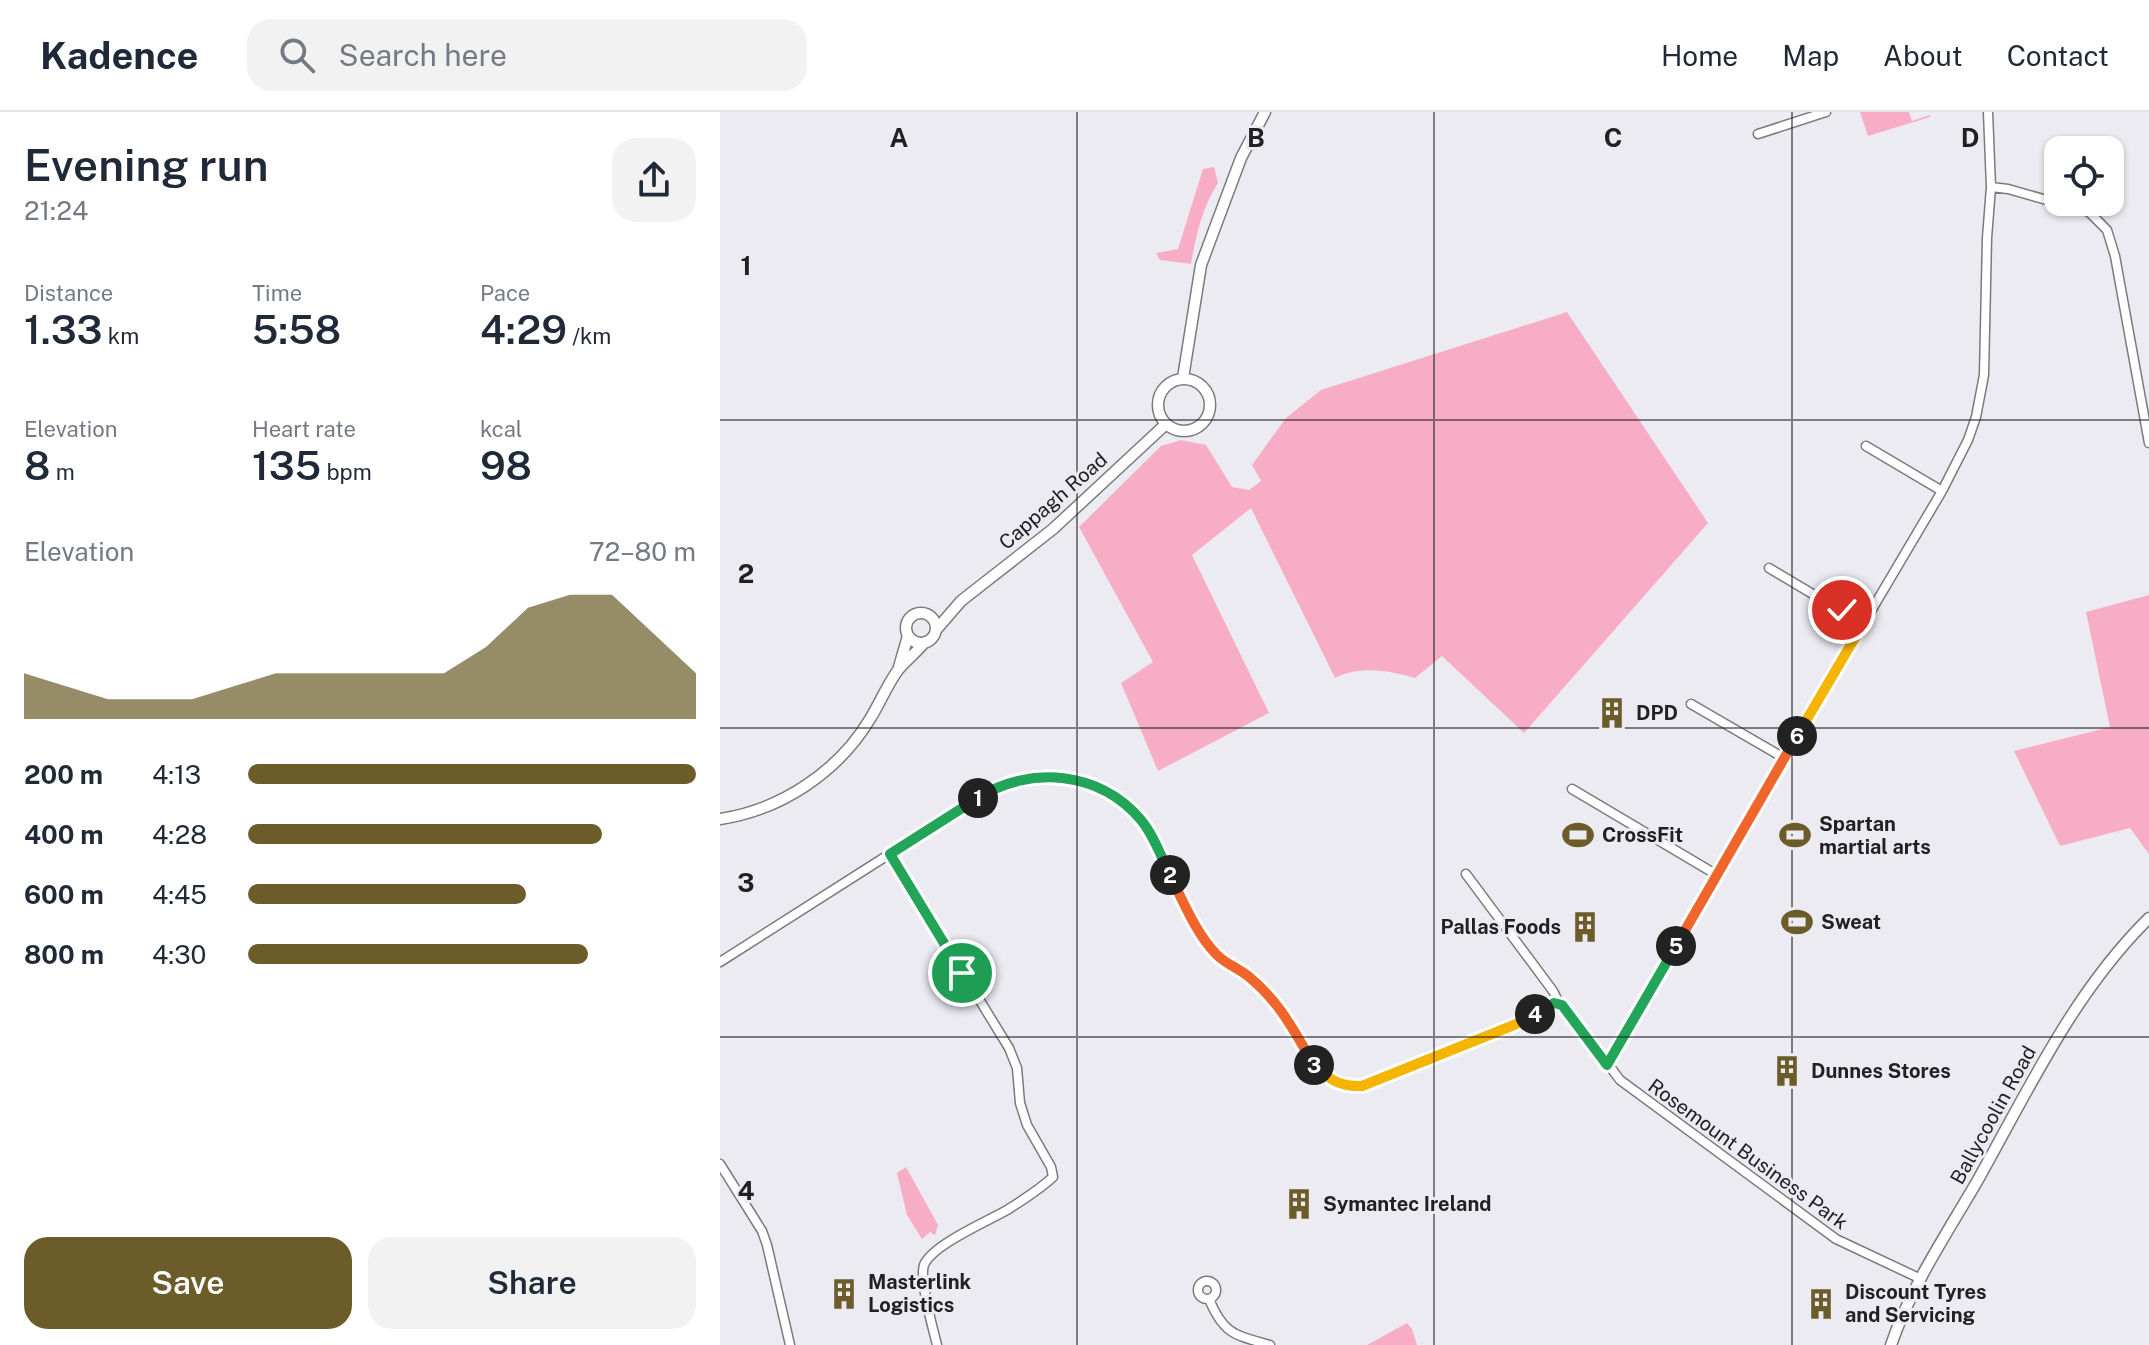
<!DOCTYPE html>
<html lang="en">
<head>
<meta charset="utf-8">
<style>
  :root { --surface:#fff; --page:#f2f2f3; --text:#1f2937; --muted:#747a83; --line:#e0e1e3; --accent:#6b5c29 }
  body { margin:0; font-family:"Public Sans",sans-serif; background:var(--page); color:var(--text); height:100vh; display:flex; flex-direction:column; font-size:30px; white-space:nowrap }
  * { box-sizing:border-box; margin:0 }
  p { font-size:26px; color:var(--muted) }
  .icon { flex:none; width:44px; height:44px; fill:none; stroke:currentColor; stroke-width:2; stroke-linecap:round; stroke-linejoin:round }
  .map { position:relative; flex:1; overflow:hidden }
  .side { display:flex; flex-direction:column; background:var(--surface); width:720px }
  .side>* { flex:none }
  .tools { position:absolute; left:1324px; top:24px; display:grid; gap:16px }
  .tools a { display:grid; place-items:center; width:80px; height:80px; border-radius:16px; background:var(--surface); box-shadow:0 2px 6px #0004; font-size:40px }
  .pin { position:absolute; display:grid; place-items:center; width:68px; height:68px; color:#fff; margin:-34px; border:4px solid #fff; border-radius:50%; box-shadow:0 2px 8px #0007 }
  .km { position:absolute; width:40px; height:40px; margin:-20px; border-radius:50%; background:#222; color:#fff; font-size:22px; line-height:40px; text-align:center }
  .round { display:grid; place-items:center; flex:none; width:84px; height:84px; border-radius:24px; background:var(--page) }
  .headline { display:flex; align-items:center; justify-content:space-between; height:136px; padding:0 24px }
  h1 { font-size:44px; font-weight:600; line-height:60px }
  .figures { display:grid; grid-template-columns:repeat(3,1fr); gap:12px; height:136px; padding:8px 24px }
  .figures div { display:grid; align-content:center }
  .figures b { font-size:40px; font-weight:600 }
  .figures small { font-size:22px; font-weight:400 }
  .figures p { font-size:22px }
  .chart { height:224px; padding:16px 24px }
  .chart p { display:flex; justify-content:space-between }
  .chart svg { width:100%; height:144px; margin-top:8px; fill:var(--accent); opacity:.7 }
  .button { display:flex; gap:16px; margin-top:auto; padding:16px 24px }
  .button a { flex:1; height:92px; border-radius:24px; background:var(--accent); color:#fff; font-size:32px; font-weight:600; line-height:92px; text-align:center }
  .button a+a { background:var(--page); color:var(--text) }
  ul { padding:0 24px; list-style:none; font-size:26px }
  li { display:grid; grid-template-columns:128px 96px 1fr; align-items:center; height:60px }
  li i { height:20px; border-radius:10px; background:var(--accent) }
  header { display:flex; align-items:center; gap:48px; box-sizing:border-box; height:112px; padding:0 40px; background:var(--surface); border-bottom:2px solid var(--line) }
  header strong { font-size:38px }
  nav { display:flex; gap:44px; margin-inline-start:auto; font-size:28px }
  .search { width:560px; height:72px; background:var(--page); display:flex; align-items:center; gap:20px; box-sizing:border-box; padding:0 28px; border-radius:24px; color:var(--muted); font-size:30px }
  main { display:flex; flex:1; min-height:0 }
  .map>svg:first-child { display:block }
  .green { fill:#f8adc6 }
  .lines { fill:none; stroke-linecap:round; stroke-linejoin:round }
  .minor-casing { stroke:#7b7a7f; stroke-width:11 }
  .tertiary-casing { stroke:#7b7a7f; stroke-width:13 }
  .minor { stroke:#fff; stroke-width:8 }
  .tertiary { stroke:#fff; stroke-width:10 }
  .split-1-casing { stroke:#fff; stroke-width:16 }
  .split-2-casing { stroke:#fff; stroke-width:16 }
  .split-3-casing { stroke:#fff; stroke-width:16 }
  .split-4-casing { stroke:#fff; stroke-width:16 }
  .split-5-casing { stroke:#fff; stroke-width:16 }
  .split-6-casing { stroke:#fff; stroke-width:16 }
  .split-7-casing { stroke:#fff; stroke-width:16 }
  .split-1 { stroke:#22a559; stroke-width:10 }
  .split-2 { stroke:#22a559; stroke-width:10 }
  .split-3 { stroke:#f0652b; stroke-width:10 }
  .split-4 { stroke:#f5b400; stroke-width:10 }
  .split-5 { stroke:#22a559; stroke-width:10 }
  .split-6 { stroke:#f0652b; stroke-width:10 }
  .split-7 { stroke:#f5b400; stroke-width:10 }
  .grid { fill:none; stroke:#212023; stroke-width:2; stroke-opacity:0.55 }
  .labels { text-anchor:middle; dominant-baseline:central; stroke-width:6; stroke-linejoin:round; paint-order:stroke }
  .street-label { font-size:20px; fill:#212023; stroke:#ecebf1 }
  .poi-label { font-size:20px; font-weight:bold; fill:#212023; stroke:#ecebf1; text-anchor:start }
  .grid-label { font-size:26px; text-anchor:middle; font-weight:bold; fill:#212023; stroke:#ecebf1; stroke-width:6; stroke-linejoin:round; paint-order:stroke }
</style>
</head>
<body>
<header>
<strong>Kadence</strong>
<div class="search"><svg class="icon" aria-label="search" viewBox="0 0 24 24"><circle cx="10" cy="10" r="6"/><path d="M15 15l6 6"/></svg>Search here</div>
<nav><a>Home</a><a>Map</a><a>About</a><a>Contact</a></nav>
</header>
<main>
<section class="side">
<div class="headline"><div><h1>Evening run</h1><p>21:24</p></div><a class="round"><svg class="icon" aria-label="share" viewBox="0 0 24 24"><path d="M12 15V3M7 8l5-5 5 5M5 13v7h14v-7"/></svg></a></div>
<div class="figures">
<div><p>Distance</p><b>1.33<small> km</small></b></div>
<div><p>Time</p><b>5:58</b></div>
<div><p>Pace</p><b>4:29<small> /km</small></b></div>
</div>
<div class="figures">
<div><p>Elevation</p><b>8<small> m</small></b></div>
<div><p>Heart rate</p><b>135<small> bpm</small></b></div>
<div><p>kcal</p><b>98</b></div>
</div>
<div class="chart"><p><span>Elevation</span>72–80 m</p>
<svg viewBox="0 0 160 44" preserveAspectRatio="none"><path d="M0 44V30L10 34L20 38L30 38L40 38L50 34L60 30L70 30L80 30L90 30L100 30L110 22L120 10L130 6L140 6L150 18L160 30V44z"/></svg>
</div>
<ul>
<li><b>200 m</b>4:13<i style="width:100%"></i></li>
<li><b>400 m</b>4:28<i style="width:79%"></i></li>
<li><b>600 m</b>4:45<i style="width:62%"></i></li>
<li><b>800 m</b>4:30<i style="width:76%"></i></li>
</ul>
<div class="button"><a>Save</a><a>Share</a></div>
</section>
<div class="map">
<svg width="1429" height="1233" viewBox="0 0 1429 1233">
  <rect width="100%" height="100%" fill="#ecebf1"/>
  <!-- green -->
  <path class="green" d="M1140,0H1189L1192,9L1210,3V5L1148,24Z
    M494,55L498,71C482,96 476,123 471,152L440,148L436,141L458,137L483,57Z
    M847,200L988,411L804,621L722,544L695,566C670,559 640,553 615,566L531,396L472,443L549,601L438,659L401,571L433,550L359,415L441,334L461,328L486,333L512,375L529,378L541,369L532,353L566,306L601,278Z
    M1429,483V742L1410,716L1340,734L1294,639L1390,615L1366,500Z
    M186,1055L218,1113L215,1123L210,1120L202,1127L187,1103L177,1061Z
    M687,1211L692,1217L697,1233H647Z"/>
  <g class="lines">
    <defs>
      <path id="minor" d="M1038,22L1106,0
        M1271,75L1288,77L1369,100L1387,118L1395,144L1429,331
        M1146,334L1222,379
        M1049,456L1143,512
        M971,592L1064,646
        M852,677L997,763
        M170,742L289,936L297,956L300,991L307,1013L331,1055L333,1065C319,1078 303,1088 287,1098C268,1109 212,1133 204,1153C199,1167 213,1217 217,1233
        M746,762L833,879L839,891L847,898L900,968L1116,1127L1201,1167
        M0,850L267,680C332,652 388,662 430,722C448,757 470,811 495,841C504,850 516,855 526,862C535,869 545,879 552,887C586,925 591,989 657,969L794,913L830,893L839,891
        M887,953L1064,646L1222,379L1248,328L1256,305L1264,263L1267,126L1271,75L1268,0
        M0,1052L42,1119L47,1133L70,1233
        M478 1178a9 9 0 1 1 18 0a9 9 0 1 1-18 0Z
        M489,1187C504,1223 515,1223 550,1233"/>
      <path id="tertiary" d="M463,266L481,153L521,46L545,0
        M438 293a26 26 0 1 1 52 0a26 26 0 1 1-52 0Z
        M186 516a15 15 0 1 1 30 0a15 15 0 1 1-30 0Z
        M216,518L241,489L333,417L446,312
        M179,555L188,524
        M0,707C61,698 118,660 150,607C160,591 167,573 178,558C186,548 196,541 204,531
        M1171,1233C1191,1174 1228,1120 1259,1066C1310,975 1354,880 1429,806"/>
    </defs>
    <!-- minor casing -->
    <use href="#minor" class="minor-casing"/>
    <!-- tertiary casing -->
    <use href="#tertiary" class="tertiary-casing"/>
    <!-- minor -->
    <use href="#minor" class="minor"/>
    <!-- tertiary -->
    <use href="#tertiary" class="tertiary"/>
  </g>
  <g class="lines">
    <defs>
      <path id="split-1" d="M242,861L170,742L258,686"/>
      <path id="split-2" d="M258,686C310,653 380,659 421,708C434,724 441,744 450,763"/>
      <path id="split-3" d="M450,763C463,789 476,822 497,843C506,852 518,856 528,864C560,890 574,919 594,953"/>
      <path id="split-4" d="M594,953C609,968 621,975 642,974L794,913L815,902"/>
      <path id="split-5" d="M815,902L834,891L842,893L887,953L956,834"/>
      <path id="split-6" d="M956,834L1077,624"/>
      <path id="split-7" d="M1077,624L1143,512L1122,498"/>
    </defs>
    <!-- split-1 casing -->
    <use href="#split-1" class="split-1-casing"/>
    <!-- split-2 casing -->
    <use href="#split-2" class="split-2-casing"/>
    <!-- split-3 casing -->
    <use href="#split-3" class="split-3-casing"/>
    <!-- split-4 casing -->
    <use href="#split-4" class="split-4-casing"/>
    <!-- split-5 casing -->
    <use href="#split-5" class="split-5-casing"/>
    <!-- split-6 casing -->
    <use href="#split-6" class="split-6-casing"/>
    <!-- split-7 casing -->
    <use href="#split-7" class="split-7-casing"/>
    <!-- split-1 -->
    <use href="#split-1" class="split-1"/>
    <!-- split-2 -->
    <use href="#split-2" class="split-2"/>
    <!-- split-3 -->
    <use href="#split-3" class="split-3"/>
    <!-- split-4 -->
    <use href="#split-4" class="split-4"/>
    <!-- split-5 -->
    <use href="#split-5" class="split-5"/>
    <!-- split-6 -->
    <use href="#split-6" class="split-6"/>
    <!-- split-7 -->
    <use href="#split-7" class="split-7"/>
  </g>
  <!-- grid -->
  <path class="grid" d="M357,0V1233M714,0V1233M1072,0V1233M0,308H1429M0,616H1429M0,925H1429"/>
  <!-- icons -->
  <defs>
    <symbol id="building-bare" viewBox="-9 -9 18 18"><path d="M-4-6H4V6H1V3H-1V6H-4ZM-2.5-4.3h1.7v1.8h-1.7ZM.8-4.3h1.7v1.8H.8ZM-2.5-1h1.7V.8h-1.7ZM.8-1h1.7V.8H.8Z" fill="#6b5c29" stroke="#ecebf1" stroke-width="2.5" paint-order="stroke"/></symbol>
    <symbol id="stadium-bare" viewBox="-9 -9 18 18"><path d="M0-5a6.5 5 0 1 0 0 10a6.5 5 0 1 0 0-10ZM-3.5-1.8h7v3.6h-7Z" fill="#6b5c29" stroke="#ecebf1" stroke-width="2.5" paint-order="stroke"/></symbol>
  </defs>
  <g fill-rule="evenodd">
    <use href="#building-bare" x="870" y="579" width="44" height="44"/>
    <use href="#stadium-bare" x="836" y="701" width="44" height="44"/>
    <use href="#stadium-bare" x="1053" y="701" width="44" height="44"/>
    <use href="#stadium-bare" x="1055" y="788" width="44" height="44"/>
    <use href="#building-bare" x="843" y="793" width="44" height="44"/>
    <use href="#building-bare" x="1045" y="937" width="44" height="44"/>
    <use href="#building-bare" x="557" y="1070" width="44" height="44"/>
    <use href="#building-bare" x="102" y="1160" width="44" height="44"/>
    <use href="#building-bare" x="1079" y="1170" width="44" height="44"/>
  </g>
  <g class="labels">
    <!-- street labels -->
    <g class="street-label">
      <text transform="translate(333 389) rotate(-41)">Cappagh Road</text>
      <text transform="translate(1273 1003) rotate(-61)">Ballycoolin Road</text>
      <text transform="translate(1028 1042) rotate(36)">Rosemount Business Park</text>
    </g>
    <!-- poi labels -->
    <g class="poi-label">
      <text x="916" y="601">DPD</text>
      <text x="1099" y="712">Spartan<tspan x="1099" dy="23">martial arts</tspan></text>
      <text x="882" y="723">CrossFit</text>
      <text x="1101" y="810">Sweat</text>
      <text x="841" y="815" text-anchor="end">Pallas Foods</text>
      <text x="1091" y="959">Dunnes Stores</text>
      <text x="603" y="1092">Symantec Ireland</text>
      <text x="148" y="1170">Masterlink<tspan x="148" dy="23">Logistics</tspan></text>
      <text x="1125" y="1180">Discount Tyres<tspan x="1125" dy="23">and Servicing</tspan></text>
    </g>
  </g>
  <g class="grid-label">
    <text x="179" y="35">A</text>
    <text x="536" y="35">B</text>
    <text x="893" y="35">C</text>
    <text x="1250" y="35">D</text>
    <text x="26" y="163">1</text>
    <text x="26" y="471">2</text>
    <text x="26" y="780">3</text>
    <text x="26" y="1088">4</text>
  </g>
</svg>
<div class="tools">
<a><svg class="icon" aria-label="locate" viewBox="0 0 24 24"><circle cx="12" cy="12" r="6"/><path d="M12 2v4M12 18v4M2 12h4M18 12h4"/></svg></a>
</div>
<div class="pin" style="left:242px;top:861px;background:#1e9e55"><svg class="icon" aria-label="arrive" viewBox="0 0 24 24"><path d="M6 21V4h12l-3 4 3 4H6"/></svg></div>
<div class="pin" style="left:1122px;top:498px;background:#d93025"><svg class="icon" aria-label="check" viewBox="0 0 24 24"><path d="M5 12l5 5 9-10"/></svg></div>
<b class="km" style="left:258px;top:686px">1</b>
<b class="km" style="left:450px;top:763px">2</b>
<b class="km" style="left:594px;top:953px">3</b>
<b class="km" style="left:815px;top:902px">4</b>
<b class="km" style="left:956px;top:834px">5</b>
<b class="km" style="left:1077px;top:624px">6</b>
</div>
</main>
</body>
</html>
